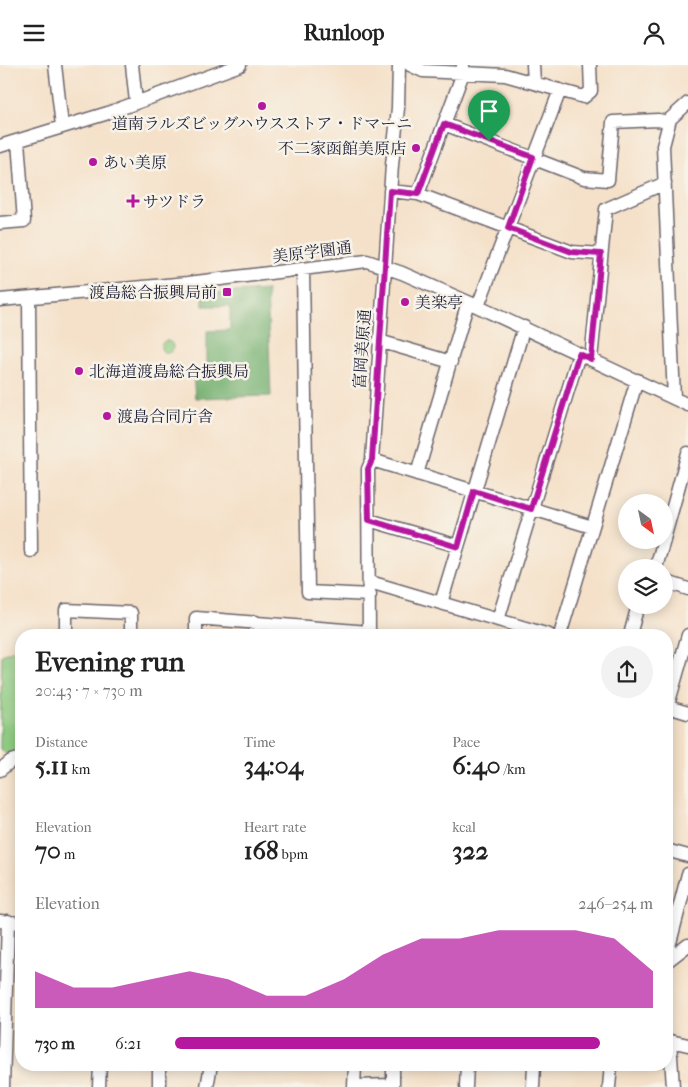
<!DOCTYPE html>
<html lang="en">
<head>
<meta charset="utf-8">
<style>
  :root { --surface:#fff; --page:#f2f2f2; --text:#222; --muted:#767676; --accent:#b5179e }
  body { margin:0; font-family:"IM FELL French Canon","Noto Serif JP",serif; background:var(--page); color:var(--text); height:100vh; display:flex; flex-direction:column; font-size:19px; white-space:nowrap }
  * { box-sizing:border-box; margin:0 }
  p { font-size:16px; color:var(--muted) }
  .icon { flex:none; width:28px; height:28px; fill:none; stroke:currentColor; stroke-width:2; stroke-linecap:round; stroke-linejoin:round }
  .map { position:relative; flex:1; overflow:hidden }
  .side { position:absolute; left:15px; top:564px; width:658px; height:442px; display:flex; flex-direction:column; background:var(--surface); border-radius:20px; box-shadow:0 2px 12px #0003 }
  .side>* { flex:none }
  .needle { width:32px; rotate:147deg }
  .fabs { position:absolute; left:618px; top:429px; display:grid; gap:10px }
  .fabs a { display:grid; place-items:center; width:55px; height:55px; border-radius:50%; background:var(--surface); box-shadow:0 2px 12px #0003; font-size:25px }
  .pin { position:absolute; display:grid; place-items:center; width:42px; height:42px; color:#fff; margin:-51px -21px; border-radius:50% 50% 50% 0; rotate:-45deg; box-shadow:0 0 5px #0007 }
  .pin .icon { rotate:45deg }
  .round { display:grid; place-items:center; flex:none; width:52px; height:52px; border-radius:26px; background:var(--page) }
  .summary { display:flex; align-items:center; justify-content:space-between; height:85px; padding:0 20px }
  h1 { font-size:28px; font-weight:700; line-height:38px }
  .stats { display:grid; grid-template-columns:repeat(3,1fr); gap:8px; height:85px; padding:5px 20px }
  .stats div { display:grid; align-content:center }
  .stats b { font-size:25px; font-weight:700 }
  .stats small { font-size:14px; font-weight:400 }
  .stats p { font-size:14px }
  .chart { height:140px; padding:10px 20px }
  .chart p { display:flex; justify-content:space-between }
  .chart svg { width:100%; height:90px; margin-top:5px; fill:var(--accent); opacity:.7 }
  ul { padding:0 20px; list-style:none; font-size:16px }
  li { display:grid; grid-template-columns:80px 60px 1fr; align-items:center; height:38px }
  li i { height:12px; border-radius:6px; background:var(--accent) }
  header { display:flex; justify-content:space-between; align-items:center; height:65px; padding:0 20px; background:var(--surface); font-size:22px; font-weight:700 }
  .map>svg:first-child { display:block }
  .green { fill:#90cd82; stroke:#59785e }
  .forest { fill:#74b070; stroke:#4b6956 }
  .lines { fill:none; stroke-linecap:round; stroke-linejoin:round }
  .minor-casing { stroke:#6c656d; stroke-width:15 }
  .minor { stroke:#fff; stroke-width:12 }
  .route-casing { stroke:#fff; stroke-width:10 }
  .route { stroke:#b5179e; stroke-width:6 }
  .poi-dot { fill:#b5179e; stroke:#f7f3e8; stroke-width:2 }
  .labels { text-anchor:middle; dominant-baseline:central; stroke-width:5; stroke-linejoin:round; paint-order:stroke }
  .poi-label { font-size:16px; fill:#22223b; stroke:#f7f3e8; text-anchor:start }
  .street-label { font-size:16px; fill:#22223b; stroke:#f7f3e8 }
</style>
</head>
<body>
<header><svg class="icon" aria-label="menu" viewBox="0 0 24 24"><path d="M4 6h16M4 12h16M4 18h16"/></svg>Runloop<svg class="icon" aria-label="person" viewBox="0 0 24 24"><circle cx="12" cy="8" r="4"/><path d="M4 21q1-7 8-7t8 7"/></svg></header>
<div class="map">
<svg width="688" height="1022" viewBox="0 0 688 1022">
  <rect width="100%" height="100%" fill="#f7f3e8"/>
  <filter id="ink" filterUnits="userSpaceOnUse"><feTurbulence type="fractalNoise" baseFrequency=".02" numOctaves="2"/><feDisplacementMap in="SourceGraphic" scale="10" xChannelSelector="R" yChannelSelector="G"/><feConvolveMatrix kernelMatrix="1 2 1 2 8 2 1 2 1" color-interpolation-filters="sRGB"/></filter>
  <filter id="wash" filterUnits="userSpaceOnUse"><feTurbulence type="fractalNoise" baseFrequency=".0096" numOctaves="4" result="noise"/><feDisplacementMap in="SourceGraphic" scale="20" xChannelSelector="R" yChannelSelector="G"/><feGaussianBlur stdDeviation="1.12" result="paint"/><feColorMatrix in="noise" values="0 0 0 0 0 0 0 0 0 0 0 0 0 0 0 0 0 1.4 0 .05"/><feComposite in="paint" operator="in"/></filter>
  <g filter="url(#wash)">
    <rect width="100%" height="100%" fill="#f5e1c9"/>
    <!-- green -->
    <path class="green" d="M161 282a6 6 0 1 1 12 0a6 6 0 1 1-12 0Z
      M21,582V687L9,691L0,684L2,590Z"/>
    <!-- forest -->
    <path class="forest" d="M267,225L271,331L195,333L193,307L207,305V266L230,265V241H203V229Z"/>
  </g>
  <g filter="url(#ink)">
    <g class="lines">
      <defs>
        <path id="minor" d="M55,0L62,61
          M132,0L136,37
          M410,0L423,6L505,10L584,32L591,26L590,0
          M533,0L534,17
          M444,59L584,113L608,115L613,57L658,55L668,57
          M0,81L108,48L240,0
          M390,126L418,129L463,8V0
          M418,129L572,187L601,189
          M0,158L24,156L18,76
          M303,204L308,527L370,530
          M29,233L31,486
          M0,235L188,218L367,196L402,208L468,237L688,340
          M478,241L560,25
          M379,276L451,297
          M591,294L606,144L665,118
          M674,333L663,81L670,54L688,38
          M372,395L592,462
          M417,409L468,237
          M369,455L458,481
          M664,474L688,388
          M656,502L664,475
          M664,516L688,524
          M370,517L549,570
          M441,538L524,262
          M498,555L579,289
          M255,557V570
          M66,570V545L131,548V570
          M196,570V553L369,567
          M369,570L368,404L372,395L392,100L398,43L399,0
          M560,570L637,315
          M630,570L638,540
          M668,642L688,648
          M666,647L688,570
          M0,705L11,696L21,693
          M666,785L688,791
          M0,856L21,858
          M666,893L688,809
          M666,897L688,880
          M666,975L688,980
          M670,976L673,1022
          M393,1000V1022
          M354,1021L393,1020
          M3,1022L8,856
          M99,1022L100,1000
          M159,1022V1000
          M207,1022L211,1000
          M354,1022L355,1000
          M466,1022L467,1000
          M533,1022L534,1000
          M609,1022L611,1000"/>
      </defs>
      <!-- minor casing -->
      <use href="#minor" class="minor-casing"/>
      <!-- minor -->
      <use href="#minor" class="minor"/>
    </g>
  </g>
  <g class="lines" filter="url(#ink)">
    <defs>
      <path id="route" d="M444,59L533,92L508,163L572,187L601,189L591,294L579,289L531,444L474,426L458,482L369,455L368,404L372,395L390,126L418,129Z"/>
    </defs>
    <!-- route casing -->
    <use href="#route" class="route-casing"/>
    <!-- route -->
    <use href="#route" class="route"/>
  </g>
  <!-- markers -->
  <g class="poi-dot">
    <circle cx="262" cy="41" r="5"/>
    <circle cx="416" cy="83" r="5"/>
    <circle cx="93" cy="97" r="5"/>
    <path d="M130.5 128.5h5v5h5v5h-5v5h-5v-5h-5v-5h5z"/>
    <rect x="222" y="222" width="10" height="10" rx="2.5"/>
    <circle cx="405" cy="237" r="5"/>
    <circle cx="79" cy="306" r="5"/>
    <circle cx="107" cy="351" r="5"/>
  </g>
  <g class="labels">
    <!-- poi labels -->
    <g class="poi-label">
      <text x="262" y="58" text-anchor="middle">道南ラルズビッグハウスストア・ドマーニ</text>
      <text x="406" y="83" text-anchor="end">不二家函館美原店</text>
      <text x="103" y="97">あい美原</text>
      <text x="143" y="136">サツドラ</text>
      <text x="217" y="227" text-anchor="end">渡島総合振興局前</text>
      <text x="415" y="237">美楽亭</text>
      <text x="89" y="306">北海道渡島総合振興局</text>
      <text x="117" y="351">渡島合同庁舎</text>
    </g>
    <!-- street labels -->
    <g class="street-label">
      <text transform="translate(312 187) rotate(-7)">美原学園通</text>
      <text transform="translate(362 284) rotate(-86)">富岡美原通</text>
    </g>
  </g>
</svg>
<div class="fabs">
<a><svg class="needle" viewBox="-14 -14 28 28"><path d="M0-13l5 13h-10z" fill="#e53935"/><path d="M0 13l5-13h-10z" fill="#767676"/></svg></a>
<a><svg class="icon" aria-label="layers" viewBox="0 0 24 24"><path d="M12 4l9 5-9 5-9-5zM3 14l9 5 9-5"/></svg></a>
</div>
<div class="pin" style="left:489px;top:76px;background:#1e9e55"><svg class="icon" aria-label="arrive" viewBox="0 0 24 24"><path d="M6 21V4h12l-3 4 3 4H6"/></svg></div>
<section class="side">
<div class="summary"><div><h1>Evening run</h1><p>20:43 · 7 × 730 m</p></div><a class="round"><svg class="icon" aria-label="share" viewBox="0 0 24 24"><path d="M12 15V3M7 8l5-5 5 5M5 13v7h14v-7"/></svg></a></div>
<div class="stats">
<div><p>Distance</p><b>5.11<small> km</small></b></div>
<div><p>Time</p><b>34:04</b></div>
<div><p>Pace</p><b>6:40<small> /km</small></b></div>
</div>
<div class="stats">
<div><p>Elevation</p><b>70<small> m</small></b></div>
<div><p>Heart rate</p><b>168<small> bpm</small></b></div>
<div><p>kcal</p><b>322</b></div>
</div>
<div class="chart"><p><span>Elevation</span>246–254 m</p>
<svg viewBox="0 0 160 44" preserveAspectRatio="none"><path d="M0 44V26L10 34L20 34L30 30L40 26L50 30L60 38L70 38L80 30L90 18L100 10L110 10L120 6L130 6L140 6L150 10L160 26V44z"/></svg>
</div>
<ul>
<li><b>730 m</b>6:21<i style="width:89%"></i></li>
</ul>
</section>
</div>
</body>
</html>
